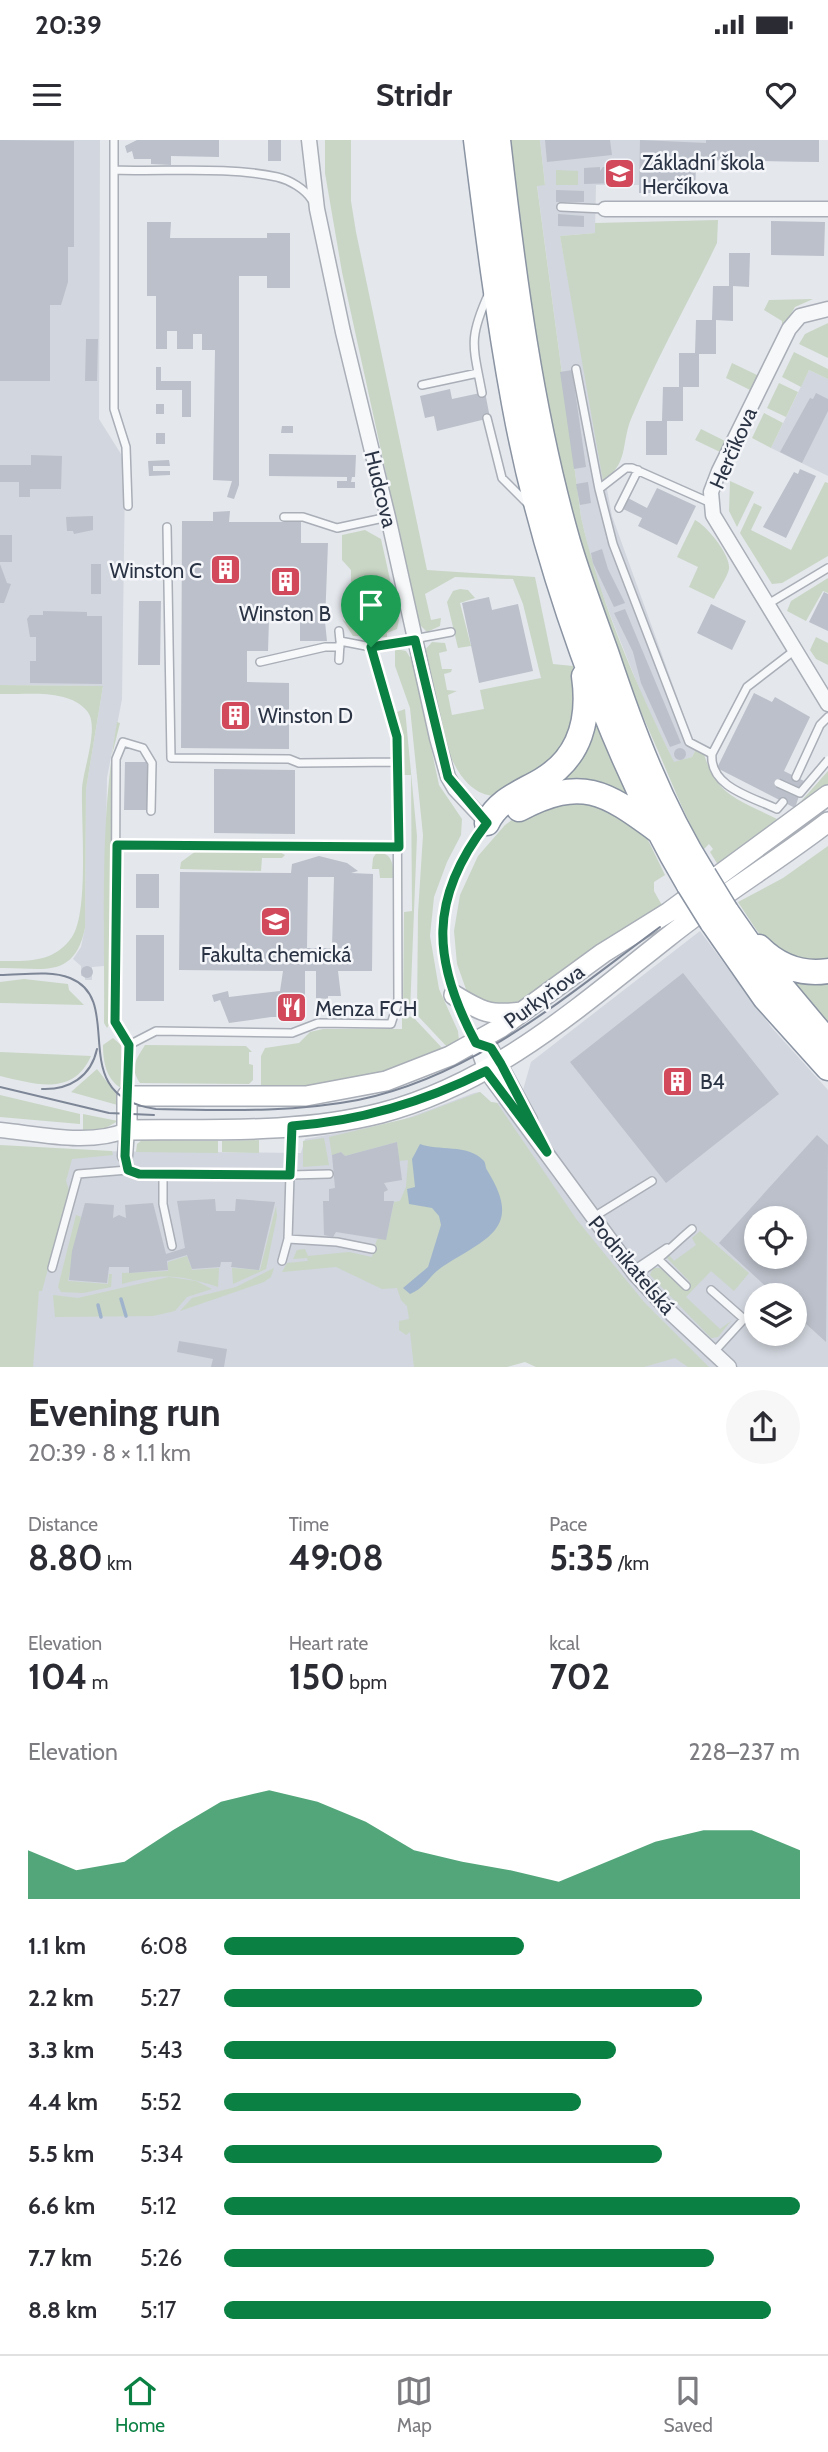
<!DOCTYPE html>
<html lang="en">
<head>
<meta charset="utf-8">
<style>
  :root { --surface:#fff; --page:#f7f7f7; --text:#2b2b33; --muted:#7c7c81; --line:#e1e1e2; --accent:#0b8043 }
  body { margin:0; font-family:Cabin,sans-serif; background:var(--page); color:var(--text); height:100vh; display:flex; flex-direction:column; font-size:26px; white-space:nowrap }
  * { box-sizing:border-box; margin:0 }
  p { font-size:23px; color:var(--muted) }
  .icon { flex:none; width:38px; height:38px; fill:none; stroke:currentColor; stroke-width:2; stroke-linecap:round; stroke-linejoin:round }
  .map { position:relative; height:1227px; overflow:hidden }
  .sheet { display:flex; flex-direction:column; background:var(--surface); flex:1 }
  .sheet>* { flex:none }
  .buttons { position:absolute; left:744px; top:1066px; display:grid; gap:14px }
  .buttons a { display:grid; place-items:center; width:63px; height:63px; border-radius:50%; background:var(--surface); box-shadow:0 4px 10px #0003; font-size:35px }
  .pin { position:absolute; display:grid; place-items:center; width:60px; height:60px; color:#fff; margin:-72px -30px; border-radius:50% 50% 50% 0; rotate:-45deg; box-shadow:0 0 7px #0007 }
  .pin .icon { rotate:45deg }
  .round { display:grid; place-items:center; flex:none; width:74px; height:74px; border-radius:37px; background:var(--page) }
  .summary { display:flex; align-items:center; justify-content:space-between; height:119px; padding:0 28px }
  h1 { font-size:38px; font-weight:700; line-height:52px }
  .metrics { display:grid; grid-template-columns:repeat(3,1fr); gap:10px; height:119px; padding:7px 28px }
  .metrics div { display:grid; align-content:center }
  .metrics b { font-size:35px; font-weight:700 }
  .metrics small { font-size:19px; font-weight:400 }
  .metrics p { font-size:19px }
  .chart { height:196px; padding:14px 28px }
  .chart p { display:flex; justify-content:space-between }
  .chart svg { width:100%; height:126px; margin-top:7px; fill:var(--accent); opacity:.7 }
  ul { padding:0 28px; list-style:none; font-size:23px }
  li { display:grid; grid-template-columns:112px 84px 1fr; align-items:center; height:52px }
  li i { height:18px; border-radius:9px; background:var(--accent) }
  .status { display:flex; justify-content:space-between; align-items:center; height:49px; padding:0 35px; background:var(--surface); direction:ltr }
  .status svg { height:19px; fill:currentColor }
  header { display:flex; justify-content:space-between; align-items:center; height:91px; padding:0 28px; background:var(--surface); font-size:32px; font-weight:700 }
  .tab-bar { display:flex; justify-content:space-around; align-items:center; height:98px; border-top:2px solid var(--line); background:var(--surface); font-size:19px; color:var(--muted) }
  .tab-bar a { display:grid; justify-items:center; gap:4px }
  .tab-bar .on { color:var(--accent) }
  .map>svg:first-child { display:block }
  .built { fill:#d2d6de; fill-rule:evenodd }
  .green { fill:#c9d6c5 }
  .water { fill:#9fb4cc }
  .lines { fill:none; stroke-linecap:round; stroke-linejoin:round }
  .stream { stroke:#9fb4cc; stroke-width:3.5 }
  .building { fill:#bbc0ca; fill-rule:evenodd }
  .lane-casing { stroke:#a9aeb7; stroke-width:10 }
  .street-casing { stroke:#a9aeb7; stroke-width:17 }
  .secondary-casing { stroke:#a9aeb7; stroke-width:22 }
  .highway-casing { stroke:#8b94a3; stroke-width:27 }
  .lane { stroke:#f7f8fa; stroke-width:7 }
  .street { stroke:#f7f8fa; stroke-width:14 }
  .secondary { stroke:#fff; stroke-width:19 }
  .highway { stroke:#fff; stroke-width:24 }
  .tram { stroke:#7d8696; stroke-width:2 }
  .lane-bridge-casing { stroke:#a9aeb7; stroke-width:10; stroke-linecap:butt }
  .highway-bridge-casing { stroke:#8b94a3; stroke-width:27; stroke-linecap:butt }
  .lane-bridge { stroke:#f7f8fa; stroke-width:7 }
  .highway-bridge { stroke:#fff; stroke-width:24 }
  .route-casing { stroke:#fff; stroke-width:14 }
  .route { stroke:#0b8043; stroke-width:9 }
  .labels { text-anchor:middle; dominant-baseline:central; stroke-width:5; stroke-linejoin:round; paint-order:stroke }
  .poi-label { font-size:21px; fill:#2b3445; stroke:#f4f6f9; text-anchor:start }
  .street-label { font-size:21px; fill:#2b3445; stroke:#f4f6f9 }
</style>
</head>
<body>
<div class="status"><b>20:39</b><svg viewBox="0 0 49 12"><path d="M0 12V9h3v3zM5 12V6h3v6zM10 12V3h3v9zM15 12V0h3v12zM26 1h20v11H26zM47 4h2v5h-2z"/></svg></div>
<header><svg class="icon" aria-label="menu" viewBox="0 0 24 24"><path d="M4 6h16M4 12h16M4 18h16"/></svg>Stridr<svg class="icon" aria-label="heart" viewBox="0 0 24 24"><path d="M12 20l-8-8c-3-5 5-10 8-4 3-6 11-1 8 4z"/></svg></header>
<div class="map">
<svg width="828" height="1227" viewBox="0 0 828 1227">
  <rect width="100%" height="100%" fill="#e4e7ec"/>
  <!-- built -->
  <path class="built" d="M0,0H100L99,279L121,314L125,336L122,559L107,638L104,826L92,827V840H85V836H81V826L73,819L81,807L85,788L86,649L103,546L0,545Z
    M540,0H819V22L696,20L695,53H639V45H596L595,93L560,96L612,376L696,609L692,617L674,623L643,558L614,485L593,429L581,377L537,45L545,44Z
    M809,230L828,239V336L771,308Z
    M700,791L772,888L828,950V1227H553L546,1203L448,1227H31L39,1149L66,1041L70,1011L301,1013L305,999L394,983L474,953L480,952L491,962L498,963L523,950L531,922ZM756,1078H794V1116H756ZM756,1155H794V1194H756Z"/>
  <!-- green -->
  <path class="green" d="M325,0H351V61L356,92L427,430L535,437L553,524L573,526L579,544L567,610L495,656C443,654 433,551 424,511L432,502L445,503L447,511L439,513L442,529H452L451,532L444,534L447,550L457,551L448,555L452,575L484,569L480,550L541,538L523,464L513,439L455,437L425,454L431,480L441,478L440,486L427,492L419,484L342,132L325,33Z
    M509,0H540L545,45L537,46L581,377C600,463 636,544 674,622L692,617L696,609L704,614C717,657 740,660 777,679L795,668L828,631V650L720,728L710,712L713,709L709,704L704,709C684,676 671,640 655,604C609,501 574,393 550,283C529,190 519,94 509,0Z
    M556,30L578,31V45H556Z
    M718,80L717,103C689,161 656,219 631,279C621,304 629,323 603,341L560,96L595,93V83Z
    M813,159L795,167L782,189V181L764,170L769,160Z
    M828,183V218L799,204L805,194Z
    M794,212L828,229V239L809,230L801,247L782,237Z
    M732,223L757,235L765,225L748,261L750,250L726,238Z
    M779,243L798,252L786,277L767,268Z
    M764,273L783,283L771,308L752,298Z
    M701,289L725,301L733,292L717,324L720,312L695,300Z
    M730,341L754,352L737,387L729,371Z
    M825,342L828,343V416L782,443L772,444L740,393L754,363L762,367L751,390L791,410Z
    M695,380C706,385 731,415 729,429C727,438 718,450 714,459L689,447L698,427L677,417Z
    M365,390L381,399L399,480L397,489L387,493V497L353,496L342,479L351,486V430L342,420V395Z
    M828,438V453L823,451L806,481L787,471L791,461Z
    M460,449L468,450L475,458L460,463L471,506L458,508L447,462L453,451Z
    M816,497L828,503V525L816,519L810,510Z
    M395,509L406,511L413,522L439,645L462,679L461,695L447,722L434,757L430,796L439,849L458,891L459,901L449,909L417,875L418,773L423,695L410,568L395,526Z
    M0,545L103,546L86,649L85,788C74,841 41,827 0,828V821C28,821 54,823 72,797C89,772 81,682 82,649C83,629 100,586 87,571C68,548 26,555 0,554Z
    M405,569L417,696L410,872H403L404,772L412,771L411,635H404L403,595L397,572Z
    M592,571L633,664L605,650L516,660Z
    M117,582L120,583L112,615L111,881L107,888L104,883C105,782 99,682 117,582Z
    M585,655L646,696L665,735L654,742V751L664,769L518,866L477,862L467,852L457,824L454,791L460,755L478,716L505,685L519,675Z
    M828,706V825C774,829 762,797 738,762L783,738Z
    M196,711L280,712L285,715L282,718H262L261,731L180,729L181,722Z
    M377,712C393,713 393,725 394,738H380L379,729H372L373,718Z
    M787,834L828,837V886Z
    M24,839L68,844L69,850L84,865L0,863V842Z
    M402,876L413,877L444,910L403,932L261,954V916L265,908L299,903L310,892L323,889H402Z
    M113,898L121,905V948C106,939 103,921 103,905Z
    M145,905L246,906L252,912H249V924L253,925V940L249,944L140,943C128,927 138,917 145,905Z
    M0,912L91,916C73,957 35,944 0,936Z
    M97,929L121,960V966L71,952Z
    M480,952L491,962L497,963L577,1080L644,1162L709,1227H688L675,1218L644,1227H536L525,1222L507,1227H414L410,1192L406,1195L399,1190V1181L409,1179L407,1166L401,1160L397,1148L382,1149L336,1127L282,1132L287,1123L308,1121L307,1118L293,1119L297,1110L305,1109L308,1116L349,1112L372,1117L377,1099H386L394,1062L400,1061L406,1047L408,1020L399,1021L397,1002L345,1016L341,1012L332,1016L329,997L413,977Z
    M0,955L80,974V984L0,977Z
    M83,974L118,981L102,990L83,991Z
    M324,998L329,1025L303,1027V1001Z
    M142,1000L218,1001V1013L136,1012L137,1004Z
    M259,1000V1013L222,1012V1001Z
    M0,1005L112,1011L113,1015L72,1019L66,1041L69,1050L42,1151H39L33,1227H0Z
    M276,1066L277,1076L266,1129L233,1144L232,1128L260,1130Z
    M76,1075L81,1077L68,1141L108,1144L109,1134H112L111,1147L83,1153L61,1152L58,1147Z
    M700,1091L749,1133L734,1151L711,1131L686,1157L720,1189L731,1181L718,1197L711,1198L650,1135L653,1128H660L684,1150L690,1142L667,1118L669,1115L674,1121L696,1105L692,1098Z
    M187,1116L192,1130L219,1128L218,1147C179,1134 162,1133 122,1144V1133L168,1131V1122Z
    M274,1128L271,1137L264,1142L180,1171L192,1158L236,1147Z
    M169,1137L196,1141L212,1149L187,1157L175,1171L153,1176L55,1177L53,1155L78,1158Z"/>
  <!-- water -->
  <path class="water" d="M420,1004C438,1011 468,1004 483,1020C486,1022 485,1027 487,1030C524,1089 487,1098 442,1127C430,1135 425,1148 410,1154L403,1148L428,1127L441,1085L439,1076L432,1068L409,1064L407,1049L415,1047L412,1019Z"/>
  <g class="lines">
    <!-- stream -->
    <path class="stream" d="M121,1159L126,1176
      M98,1165L101,1177"/>
  </g>
  <!-- building -->
  <path class="building" d="M0,0L74,1V107H68V142L61,165H50V241H0Z
    M137,0H219V17L171,16V25L151,24V19H134L132,11L127,13L125,6Z
    M268,0H281V21H268Z
    M545,0H610L612,15L547,22Z
    M640,0L706,3V0H819V22L696,20L695,53H639Z
    M619,26V43L584,44V28L600,27V31L603,27Z
    M556,50L584,51V62H556Z
    M558,74L584,76V87L558,86Z
    M771,81L825,82L824,116L771,115Z
    M147,82H171L170,98H267V93H290V148H267V136H239V345L234,359L227,357L232,341L213,340L215,210H202V194H193V209H177V191H167V209H156V156H147Z
    M729,113H750L749,147L733,146V181L716,180V214H699V247H683V281H667V315H646V281H662L663,247H679V213H695L696,180H712L713,146H729Z
    M86,199H98L97,241H85Z
    M156,227H161V241H191V277H182V250H156Z
    M572,230L586,327L574,329L560,232Z
    M450,249L452,259L485,252L490,278L437,291L434,276L425,278L420,256Z
    M816,253L828,259V271L802,323L780,312L810,258L813,259Z
    M156,264H164V274H156Z
    M282,286H293V293H281Z
    M156,293H165V304H156Z
    M269,314L356,315L355,337H352L351,342H355V348H337V341H347V337L269,336Z
    M31,315L62,316L61,349H30V357H19V342H0V325H31Z
    M169,320L170,326H153V331H170V335L149,336L148,321Z
    M800,329L816,336L786,398L763,387L794,332L798,334Z
    M588,342L591,363L580,365L576,344Z
    M657,348L696,366L677,405L638,386L642,378L621,368L626,357L647,368Z
    M230,371L229,382H301V403H328L325,482L327,501H300V479H269L268,511H247V542L289,543V609L181,608L182,381H213V372Z
    M93,376V390L74,394L73,391H67L66,377Z
    M0,395H12V422H0Z
    M602,409L608,429L625,463L614,467L593,423L591,413Z
    M0,424L7,443L11,444L4,463H0Z
    M91,424H101V454H91Z
    M824,452L828,454V491L809,482Z
    M489,457L492,470L518,464L533,531L479,543L462,463Z
    M139,461H161L160,525H138Z
    M711,464L746,481L732,510L697,493Z
    M625,469L681,603L670,607L641,543L633,512L614,473Z
    M43,471L87,472V476H102V544L30,543V521H36V497H30L27,479L30,475H43Z
    M754,553L772,562L775,557L810,577L784,631L804,641L795,668L717,628Z
    M674 614a6 6 0 1 1 12 0a6 6 0 1 1-12 0Z
    M125,622H147V670H124Z
    M214,629L295,630V694L214,693Z
    M319,716L347,723L358,731L351,733L373,734L372,831H338L341,856H328V859L316,858V831H305V877H271L229,883L220,860L214,862L212,855L228,851L229,857L280,851L283,831L179,830L180,732L291,733L292,724ZM308,737H334L332,808H307Z
    M136,734H159V768H136Z
    M136,795H164V861H136Z
    M81 832a6 6 0 1 1 12 0a6 6 0 1 1-12 0Z
    M683,833L779,954L666,1043L570,922Z
    M817,995L828,1005L826,1202L794,1173V1155H775L719,1103ZM756,1078H794V1116H756Z
    M397,1002L402,1040L384,1043L388,1050L384,1052V1061H394L386,1100L336,1092L333,1097L324,1095L323,1061H329V1049L335,1048L332,1015L341,1012L345,1016Z
    M215,1059L216,1071H235L236,1059L275,1062L259,1130L231,1127L232,1122H221L220,1127L192,1129L187,1115L167,1121L168,1130L129,1133V1127H109L107,1143L69,1140L72,1111L85,1063L114,1065L113,1078L119,1075L126,1078L125,1065L153,1063L166,1114L185,1108L177,1061Z
    M179,1201L227,1209L224,1227H211L213,1219L177,1212Z"/>
  <g class="lines">
    <defs>
      <path id="lane" d="M114,0V269L126,307L128,366
        M115,30C166,32 227,26 277,37C290,40 305,49 312,60
        M561,67L605,69
        M576,229L599,349
        M422,245L478,233
        M482,253C473,205 468,199 489,153
        M487,278L502,338L529,365
        M711,363L632,328H626L599,349L613,404L689,602L712,614
        M619,368L638,330
        M284,377H303L337,388L388,377
        M167,387L171,618L289,619L299,623L398,622
        M768,464L828,428
        M339,491L340,501L371,507
        M339,520L340,503
        M260,522L325,507H340
        M796,637L820,585L828,577
        M783,662L777,669C752,657 709,647 712,614L747,547L795,510
        M117,705L399,707
        M474,899C435,819 427,760 484,686
        M129,905L156,891L292,893L318,883L391,884L398,862L397,597L371,507L451,492
        M127,955L129,905L115,882L116,619L123,602L143,608L152,623L151,671
        M163,1034V1064L172,1106
        M329,1034L290,1035L288,1099L337,1102L372,1109
        M592,1078L652,1041
        M667,1108L640,1126L635,1134C651,1129 677,1101 692,1089
        M658,1119L686,1146
        M282,1121L288,1099
        M52,1128L78,1034L128,1030L139,1034L290,1035L292,987
        M711,1150L744,1179L713,1213"/>
      <path id="street" d="M309,0L317,69L343,192L388,377L437,598L448,637L455,649L487,683
        M605,69H828
        M828,169L800,176L789,189L719,331L711,352L713,375L828,564
        M476,903L486,931L635,1134L672,1174L729,1227
        M476,903L491,908L530,980
        M0,990C40,994 89,1006 127,990L125,1016"/>
      <path id="secondary" d="M828,655L669,772L603,813L500,888L450,916L386,941L306,956H127V990C211,989 298,994 381,973C493,944 579,867 668,797C719,756 776,722 828,682
        M454,855C482,872 489,876 522,872"/>
      <path id="highway" d="M476,0C487,88 498,176 514,263C542,417 609,611 689,745
        M498,0C513,133 531,273 568,402C579,439 593,476 606,512C632,590 660,665 704,735
        M519,669C582,636 605,652 657,690
        M487,683C498,660 520,653 542,640C581,617 590,578 584,536
        M726,771L766,828L828,902
        M712,782L765,858L828,928
        M759,807C778,826 801,835 828,831"/>
    </defs>
    <!-- lane casing -->
    <use href="#lane" class="lane-casing"/>
    <!-- street casing -->
    <use href="#street" class="street-casing"/>
    <!-- secondary casing -->
    <use href="#secondary" class="secondary-casing"/>
    <!-- highway casing -->
    <use href="#highway" class="highway-casing"/>
    <!-- lane -->
    <use href="#lane" class="lane"/>
    <!-- street -->
    <use href="#street" class="street"/>
    <!-- secondary -->
    <use href="#secondary" class="secondary"/>
    <!-- highway -->
    <use href="#highway" class="highway"/>
    <!-- tram -->
    <path class="tram" d="M0,835C22,835 50,830 70,838C128,861 62,956 156,969C223,970 291,973 358,960C475,936 566,856 660,787
      M0,947L109,973L154,975
      M42,949C69,950 91,937 97,909"/>
    <defs>
      <path id="lane-bridge" d="M778,643L800,653L828,620"/>
      <path id="highway-bridge" d="M704,735L726,771
        M689,745L712,782"/>
    </defs>
    <!-- lane-bridge casing -->
    <use href="#lane-bridge" class="lane-bridge-casing"/>
    <!-- highway-bridge casing -->
    <use href="#highway-bridge" class="highway-bridge-casing"/>
    <!-- lane-bridge -->
    <use href="#lane-bridge" class="lane-bridge"/>
    <!-- highway-bridge -->
    <use href="#highway-bridge" class="highway-bridge"/>
  </g>
  <g class="lines">
    <defs>
      <path id="route" d="M415,500L448,637L487,683C428,759 432,821 476,903L491,908L501,924L547,1012L486,931C424,962 361,981 292,986L290,1035L139,1034L128,1030L125,1016L129,905L115,882L117,705L399,707L397,597L371,507Z"/>
    </defs>
    <!-- route casing -->
    <use href="#route" class="route-casing"/>
    <!-- route -->
    <use href="#route" class="route"/>
  </g>
  <!-- icons -->
  <defs>
    <symbol id="school-square" viewBox="-11 -11 22 22"><rect x="-9" y="-9" width="18" height="18" rx="4" fill="#d1495b" stroke="#f4f6f9"/><path d="M0-5L7-2L0 1L-7-2ZM-4 1L0 2.5L4 1V4Q0 6-4 4Z" fill="#fff"/></symbol>
    <symbol id="building-square" viewBox="-11 -11 22 22"><rect x="-9" y="-9" width="18" height="18" rx="4" fill="#d1495b" stroke="#f4f6f9"/><path d="M-4-6H4V6H1V3H-1V6H-4ZM-2.5-4.3h1.7v1.8h-1.7ZM.8-4.3h1.7v1.8H.8ZM-2.5-1h1.7V.8h-1.7ZM.8-1h1.7V.8H.8Z" fill="#fff"/></symbol>
    <symbol id="university-square" viewBox="-11 -11 22 22"><rect x="-9" y="-9" width="18" height="18" rx="4" fill="#d1495b" stroke="#f4f6f9"/><path d="M0-5L7-2L0 1L-7-2ZM-4 1L0 2.5L4 1V4Q0 6-4 4Z" fill="#fff"/></symbol>
    <symbol id="restaurant-square" viewBox="-11 -11 22 22"><rect x="-9" y="-9" width="18" height="18" rx="4" fill="#d1495b" stroke="#f4f6f9"/><path d="M-5-6h1v4h1v-4h1v4h1v-4h1v5L-1.5 .5V6h-2V.5L-5-1ZM5-6V6H3V1.5H1.5Q1.5-4 5-6Z" fill="#fff"/></symbol>
  </defs>
  <g fill-rule="evenodd">
    <use href="#school-square" x="602" y="16" width="35" height="35"/>
    <use href="#building-square" x="208" y="412" width="35" height="35"/>
    <use href="#building-square" x="268" y="424" width="35" height="35"/>
    <use href="#building-square" x="218" y="558" width="35" height="35"/>
    <use href="#university-square" x="258" y="764" width="35" height="35"/>
    <use href="#restaurant-square" x="274" y="850" width="35" height="35"/>
    <use href="#building-square" x="660" y="924" width="35" height="35"/>
  </g>
  <g class="labels">
    <!-- poi labels -->
    <g class="poi-label">
      <text x="642" y="22">Základní škola<tspan x="642" dy="24">Herčíkova</tspan></text>
      <text x="202" y="430" text-anchor="end">Winston C</text>
      <text x="285" y="473" text-anchor="middle">Winston B</text>
      <text x="258" y="575">Winston D</text>
      <text x="276" y="814" text-anchor="middle">Fakulta chemická</text>
      <text x="315" y="868">Menza FCH</text>
      <text x="700" y="941">B4</text>
    </g>
    <!-- street labels -->
    <g class="street-label">
      <text transform="translate(733 308) rotate(-66)">Herčíkova</text>
      <text transform="translate(381 349) rotate(76)">Hudcova</text>
      <text transform="translate(544 856) rotate(-36)">Purkyňova</text>
      <text transform="translate(632 1125) rotate(50)">Podnikatelská</text>
    </g>
  </g>
</svg>
<div class="buttons">
<a><svg class="icon" aria-label="locate" viewBox="0 0 24 24"><circle cx="12" cy="12" r="6"/><path d="M12 2v4M12 18v4M2 12h4M18 12h4"/></svg></a>
<a><svg class="icon" aria-label="layers" viewBox="0 0 24 24"><path d="M12 4l9 5-9 5-9-5zM3 14l9 5 9-5"/></svg></a>
</div>
<div class="pin" style="left:371px;top:507px;background:#1e9e55"><svg class="icon" aria-label="arrive" viewBox="0 0 24 24"><path d="M6 21V4h12l-3 4 3 4H6"/></svg></div>
</div>
<section class="sheet">
<div class="summary"><div><h1>Evening run</h1><p>20:39 · 8 × 1.1 km</p></div><a class="round"><svg class="icon" aria-label="share" viewBox="0 0 24 24"><path d="M12 15V3M7 8l5-5 5 5M5 13v7h14v-7"/></svg></a></div>
<div class="metrics">
<div><p>Distance</p><b>8.80<small> km</small></b></div>
<div><p>Time</p><b>49:08</b></div>
<div><p>Pace</p><b>5:35<small> /km</small></b></div>
</div>
<div class="metrics">
<div><p>Elevation</p><b>104<small> m</small></b></div>
<div><p>Heart rate</p><b>150<small> bpm</small></b></div>
<div><p>kcal</p><b>702</b></div>
</div>
<div class="chart"><p><span>Elevation</span>228–237 m</p>
<svg viewBox="0 0 160 44" preserveAspectRatio="none"><path d="M0 44V27L10 34L20 31L30 20L40 10L50 6L60 10L70 17L80 27L90 31L100 34L110 38L120 31L130 24L140 20L150 20L160 27V44z"/></svg>
</div>
<ul>
<li><b>1.1 km</b>6:08<i style="width:52%"></i></li>
<li><b>2.2 km</b>5:27<i style="width:83%"></i></li>
<li><b>3.3 km</b>5:43<i style="width:68%"></i></li>
<li><b>4.4 km</b>5:52<i style="width:62%"></i></li>
<li><b>5.5 km</b>5:34<i style="width:76%"></i></li>
<li><b>6.6 km</b>5:12<i style="width:100%"></i></li>
<li><b>7.7 km</b>5:26<i style="width:85%"></i></li>
<li><b>8.8 km</b>5:17<i style="width:95%"></i></li>
</ul>
</section>
<nav class="tab-bar">
<a class="on"><svg class="icon" aria-label="home" viewBox="0 0 24 24"><path d="M3 11l9-7 9 7M6 9v11h12V9"/></svg>Home</a>
<a><svg class="icon" aria-label="map" viewBox="0 0 24 24"><path d="M3 6l6-2 6 2 6-2v14l-6 2-6-2-6 2zM9 4v14M15 6v14"/></svg>Map</a>
<a><svg class="icon" aria-label="saved" viewBox="0 0 24 24"><path d="M7 4h10v16l-5-4-5 4z"/></svg>Saved</a>
</nav>
</body>
</html>
